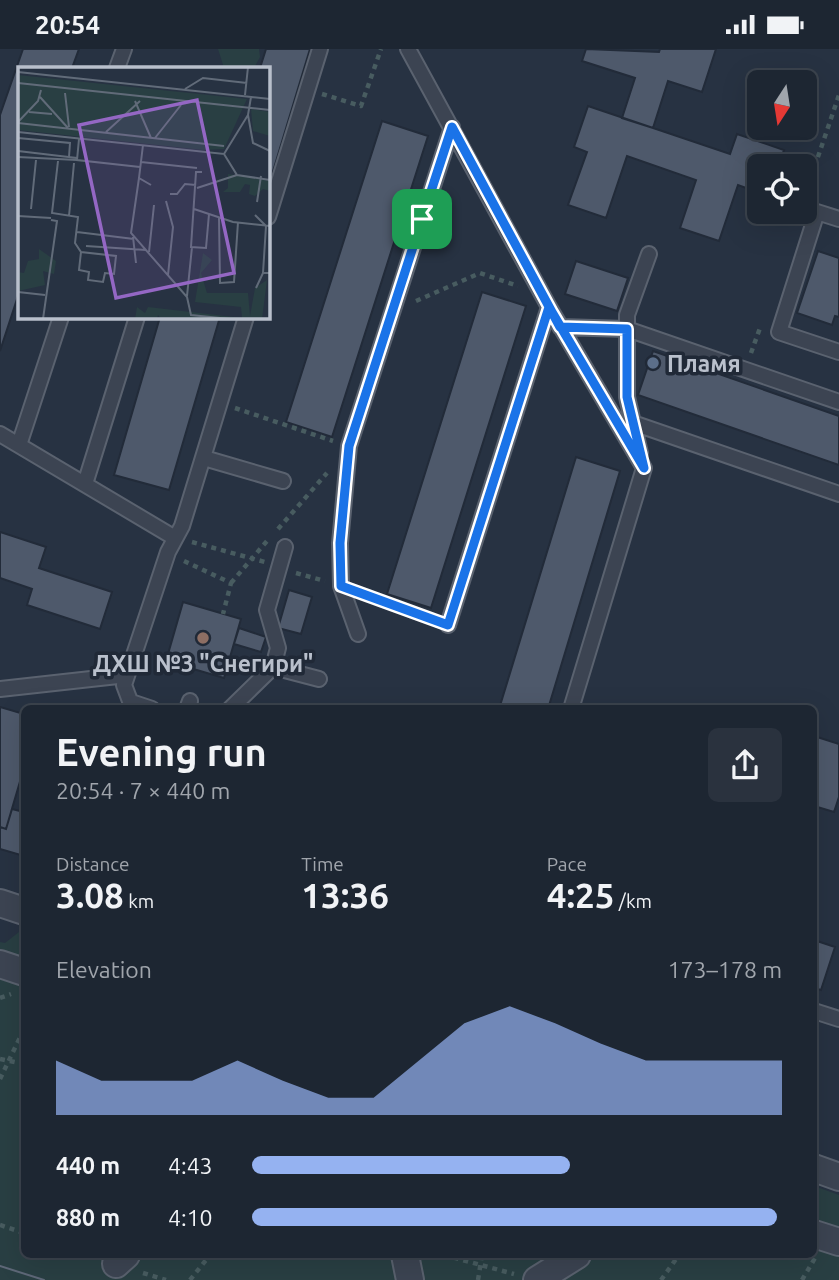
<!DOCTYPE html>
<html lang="en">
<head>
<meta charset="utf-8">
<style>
  :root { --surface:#1d2632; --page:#2a323e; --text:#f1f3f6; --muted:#a0a5ac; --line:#3b434d; --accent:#95b2f1 }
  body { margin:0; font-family:Ubuntu,sans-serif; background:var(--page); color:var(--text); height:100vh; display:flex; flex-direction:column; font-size:26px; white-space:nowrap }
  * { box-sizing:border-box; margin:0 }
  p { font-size:23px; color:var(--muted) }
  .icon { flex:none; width:38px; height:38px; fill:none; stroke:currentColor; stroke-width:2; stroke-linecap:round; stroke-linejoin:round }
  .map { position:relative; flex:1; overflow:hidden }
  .drawer { position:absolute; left:21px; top:656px; width:796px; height:553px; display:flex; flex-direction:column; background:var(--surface); border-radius:10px; box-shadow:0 7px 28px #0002,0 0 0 2px var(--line) }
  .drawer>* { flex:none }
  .needle { width:46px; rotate:192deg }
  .controls { position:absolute; left:747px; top:21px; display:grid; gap:14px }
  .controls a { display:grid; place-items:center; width:70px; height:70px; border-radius:10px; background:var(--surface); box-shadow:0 7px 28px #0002,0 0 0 2px var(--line); font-size:35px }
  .pin { position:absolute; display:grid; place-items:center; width:60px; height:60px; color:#fff; margin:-30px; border-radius:14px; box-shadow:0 4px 10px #0006 }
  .round { display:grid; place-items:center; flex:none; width:74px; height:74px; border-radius:10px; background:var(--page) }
  .headline { display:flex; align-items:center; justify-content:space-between; height:119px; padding:0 35px }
  h1 { font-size:38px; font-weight:600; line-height:52px }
  .figures { display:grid; grid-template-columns:repeat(3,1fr); gap:10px; height:119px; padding:7px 35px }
  .figures div { display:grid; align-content:center }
  .figures b { font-size:35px; font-weight:600 }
  .figures small { font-size:19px; font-weight:400 }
  .figures p { font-size:19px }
  .chart { height:196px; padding:14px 35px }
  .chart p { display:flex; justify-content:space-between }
  .chart svg { width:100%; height:126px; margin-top:7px; fill:var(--accent); opacity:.7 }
  ul { padding:0 35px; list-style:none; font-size:23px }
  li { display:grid; grid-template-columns:112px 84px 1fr; align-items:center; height:52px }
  li i { height:18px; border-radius:9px; background:var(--accent) }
  .status { display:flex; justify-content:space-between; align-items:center; height:49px; padding:0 35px; background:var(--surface); direction:ltr }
  .status svg { height:19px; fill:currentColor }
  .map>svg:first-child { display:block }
  .green { fill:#293f43 }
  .building { fill:#4e596b; stroke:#222b39; stroke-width:2 }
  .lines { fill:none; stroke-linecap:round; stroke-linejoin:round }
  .lane-casing { stroke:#5a626f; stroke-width:18 }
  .street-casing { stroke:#5a626f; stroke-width:30 }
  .path { stroke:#485c60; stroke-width:4.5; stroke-dasharray:5 5; stroke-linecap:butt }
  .lane { stroke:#3c4452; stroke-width:14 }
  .street { stroke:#3c4452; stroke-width:26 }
  .tram { stroke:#5e6878; stroke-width:2 }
  .route-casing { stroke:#fff; stroke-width:14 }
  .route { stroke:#1a73e8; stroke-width:9 }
  .service-dot { fill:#5c6f8a; stroke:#202937; stroke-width:2.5 }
  .education-dot { fill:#8d6e63; stroke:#202937; stroke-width:2.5 }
  .labels { text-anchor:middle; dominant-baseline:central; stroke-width:7; stroke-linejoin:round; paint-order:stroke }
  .poi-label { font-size:23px; font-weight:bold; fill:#b9c0cc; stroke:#202937; text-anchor:start }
  .inset-road { fill:none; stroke:#616b79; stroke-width:2 }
  .view { fill:#9467c4; fill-opacity:0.15; stroke:#9467c4; stroke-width:3.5 }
  .inset-edge { fill:none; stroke:#b9c0cc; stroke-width:3.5 }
</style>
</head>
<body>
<div class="status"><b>20:54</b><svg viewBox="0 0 49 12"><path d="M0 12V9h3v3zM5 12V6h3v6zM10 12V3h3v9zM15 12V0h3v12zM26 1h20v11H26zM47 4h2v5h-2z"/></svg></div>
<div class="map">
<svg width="839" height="1231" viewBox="0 0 839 1231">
  <rect width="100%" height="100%" fill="#273242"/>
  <!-- green -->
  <path class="green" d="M218,0H259L260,8L254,19H224Z
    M24,879V1206H814V1137L839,1146V1231H0V893L5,894Z"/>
  <!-- building -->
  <path class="building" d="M23,0H79L72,19H19V244L0,302V66Z
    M266,0H310L268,139V19H260Z
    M586,0L659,3L660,0H716L702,43L668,32L653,79L622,69L635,29L582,12Z
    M588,57L730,105L737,85L784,101L778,117H760V144L738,136L719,192L680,179L696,131L627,107L606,169L568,156L587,103L574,98Z
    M382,72L428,87L332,388L286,373Z
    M818,202L839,209V268L835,267L832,276L797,264Z
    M576,212L628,229L617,262L565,245Z
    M482,243L526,257L431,559L387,545Z
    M160,268H220L169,441L114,426Z
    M653,302L839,367V416L638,346Z
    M576,408L620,422L548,660H499Z
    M0,483L46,498L39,519L112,543L100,580L27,556L32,540L0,529Z
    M289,541L312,548L301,585L278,579Z
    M183,553L241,570L224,629L166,612Z
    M239,579L266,588L261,603L234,595Z
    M0,658L24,665V719L6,780L0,778Z
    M814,687L839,695V748L834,763L814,757Z
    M12,760L24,763V807L0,800V778L6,780Z
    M814,891L835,898L821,941L814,939Z"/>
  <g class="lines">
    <defs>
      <path id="lane" d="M408,0L549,258L644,419L571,660
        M117,19L124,0
        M268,168L320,0
        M839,170L817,163L779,283L839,303
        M560,278L627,280L839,353
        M633,374L839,445
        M0,385L175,489
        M19,396L61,268
        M640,404L627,348V266L649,205
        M204,409L283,432
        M85,435L137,268
        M448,576L549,258
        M358,585L341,537L340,494L349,397L452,78
        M273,618L278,599L267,561L285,498
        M0,640L127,626
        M131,653L152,660
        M133,660L124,636L168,503L182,477L246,268
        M187,660L190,652
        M230,660L273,618L319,630
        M814,962L839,970"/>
      <path id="street" d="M0,854L24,862
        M0,915L24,923
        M814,1119L839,1128
        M814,1185L839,1193
        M405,1206L410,1231
        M116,1215L126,1206
        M537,1231L577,1206"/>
    </defs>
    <!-- lane casing -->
    <use href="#lane" class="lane-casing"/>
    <!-- street casing -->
    <use href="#street" class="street-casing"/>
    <!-- path -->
    <path class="path" d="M322,45L361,57L381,0
      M805,146L839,46
      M416,252L480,224L518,237
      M751,304L760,279
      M235,359L333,392
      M278,480L327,424
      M192,493L265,513
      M184,512L231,534L223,565
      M296,524L325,532
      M231,534L267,492
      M363,545L434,571
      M0,949L11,945
      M0,1010L24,1015
      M0,1030L24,980
      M0,1176L24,1184
      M444,1206L514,1225
      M143,1224L166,1231
      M190,1231L210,1206
      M478,1231L482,1206
      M661,1231L679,1206
      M802,1231L815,1209"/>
    <!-- lane -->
    <use href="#lane" class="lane"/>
    <!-- street -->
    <use href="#street" class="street"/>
    <!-- tram -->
    <path class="tram" d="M0,1217L44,1231"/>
  </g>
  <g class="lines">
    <defs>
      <path id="route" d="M422,170L349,397L340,494L341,537L448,576L549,258L644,419L627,348V280L560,278L452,78L422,170"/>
    </defs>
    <!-- route casing -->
    <use href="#route" class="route-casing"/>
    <!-- route -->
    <use href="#route" class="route"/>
  </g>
  <!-- markers -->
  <circle class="service-dot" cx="653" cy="314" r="7"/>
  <circle class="education-dot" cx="203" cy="589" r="7"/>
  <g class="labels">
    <!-- poi labels -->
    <g class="poi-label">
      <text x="667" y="314">Пламя</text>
      <text x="203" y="614" text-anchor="middle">ДХШ №3 "Снегири"</text>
    </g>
  </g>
  <!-- overview -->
  <g transform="translate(18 18)">
    <rect width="252" height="252" fill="#273242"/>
    <path d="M0,8L229,32L206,82L186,83L0,63ZM233,42L252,45V69L235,64ZM210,107L252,114V124L245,122L237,129L231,127L232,118L227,117L222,125H205L210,121ZM21,182L38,194L36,207L25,204L27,218L0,224V205L6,206L10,194L21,192ZM185,186L194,193L183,206L189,226H230L232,249L237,221L249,213L244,252H143L140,248L139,252H117L119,240L127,246L130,240L224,251L223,240L177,235Z" fill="#293f43"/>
    <path class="inset-road" d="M0,5L252,32M0,16L252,43M167,22L185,11L229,16M47,26L51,60M227,28L230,0M22,30L50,61M117,34L133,71M11,45L34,47M230,48L235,76L252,84M0,55L20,34L23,23M0,56L206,79M0,65L206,87L230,48L233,30M88,65L122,34M0,71L52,76L51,90M137,71L163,38M61,72L59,93L122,100M125,78L121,111L133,118M0,84L59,91M206,87L219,108L252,113M0,90L59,93M40,94L34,146L60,150L57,176L63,185L98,189L96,207L87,206L85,215L70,213L71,205L61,203L63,185M123,95L179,101M184,105H178L173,180L188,181L191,147M121,111L113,166L169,230L173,248L212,252M179,121L219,108M152,127H159L167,117L178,118M148,134L155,160L150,208M239,135L243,109M13,142L18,93M176,142L215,155L252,159M237,148L248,159L245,206M0,149L33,151M51,149L56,96M201,151L202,216L216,215L220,155M59,165L116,172M115,170L118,196M68,179L128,183M131,185L136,138M238,221L245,206H252M0,225L27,228M169,229L174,180M25,252L39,154L33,153"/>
    <path class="view" d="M179,33L216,206L98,231L61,58Z"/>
    <rect width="252" height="252" class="inset-edge"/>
  </g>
</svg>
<div class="controls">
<a><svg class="needle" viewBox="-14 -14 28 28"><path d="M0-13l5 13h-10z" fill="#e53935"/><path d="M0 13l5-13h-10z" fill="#a0a5ac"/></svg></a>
<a><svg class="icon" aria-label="locate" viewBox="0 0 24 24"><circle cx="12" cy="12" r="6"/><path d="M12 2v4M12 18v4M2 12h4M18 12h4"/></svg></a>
</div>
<div class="pin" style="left:422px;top:170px;background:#1e9e55"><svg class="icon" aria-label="arrive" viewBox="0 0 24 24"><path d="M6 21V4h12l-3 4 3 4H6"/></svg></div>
<section class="drawer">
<div class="headline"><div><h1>Evening run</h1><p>20:54 · 7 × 440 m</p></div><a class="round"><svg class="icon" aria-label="share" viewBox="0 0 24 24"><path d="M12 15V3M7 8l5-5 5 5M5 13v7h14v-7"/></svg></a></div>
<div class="figures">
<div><p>Distance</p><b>3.08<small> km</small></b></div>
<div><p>Time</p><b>13:36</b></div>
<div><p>Pace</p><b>4:25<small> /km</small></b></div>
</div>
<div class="chart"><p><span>Elevation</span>173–178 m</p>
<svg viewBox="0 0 160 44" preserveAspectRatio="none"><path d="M0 44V25L10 32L20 32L30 32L40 25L50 32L60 38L70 38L80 25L90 12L100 6L110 12L120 19L130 25L140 25L150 25L160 25V44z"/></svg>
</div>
<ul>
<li><b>440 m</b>4:43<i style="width:60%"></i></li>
<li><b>880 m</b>4:10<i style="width:99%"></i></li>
</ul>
</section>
</div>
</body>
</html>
